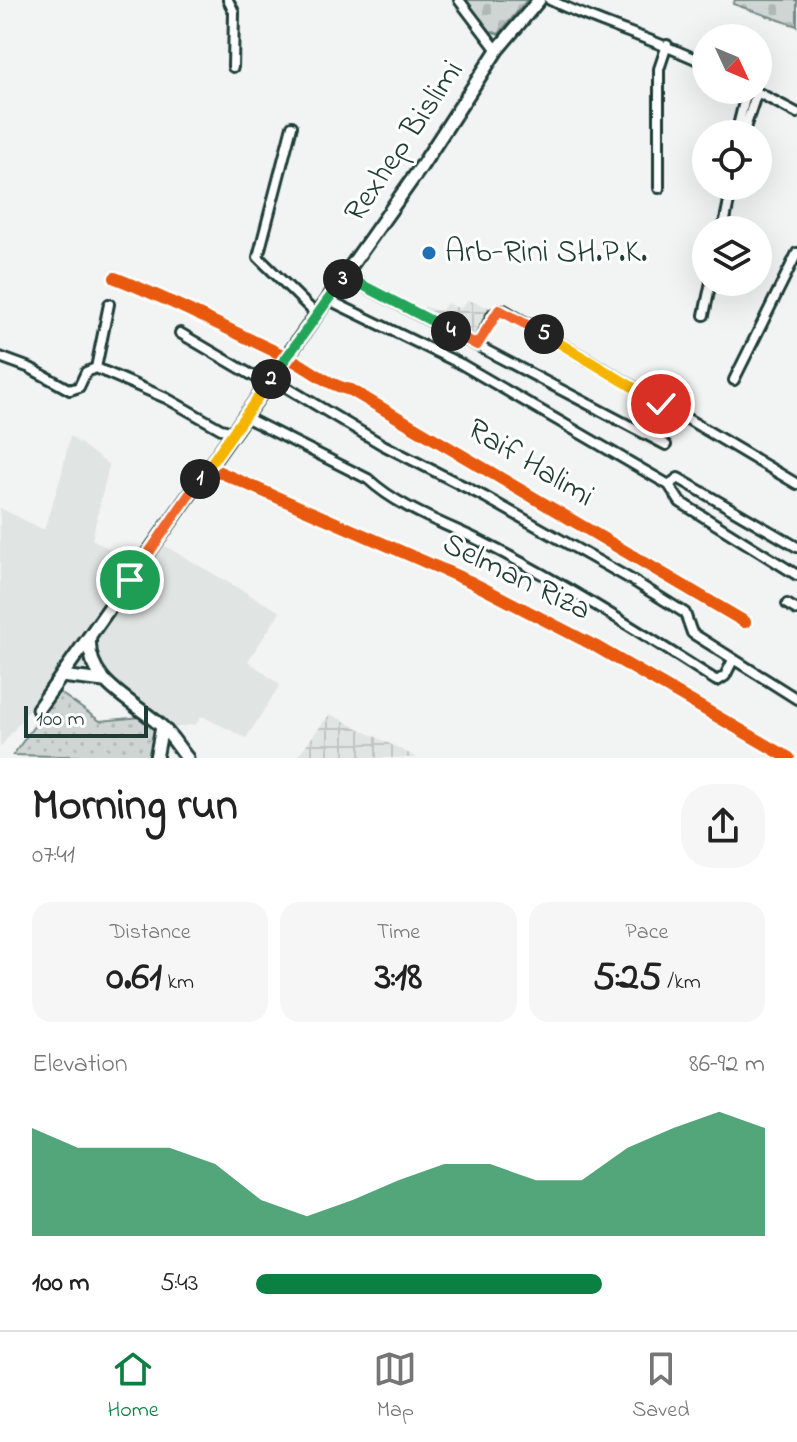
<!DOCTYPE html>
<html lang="en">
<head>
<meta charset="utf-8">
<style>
  :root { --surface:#fff; --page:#f6f6f6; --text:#222; --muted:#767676; --line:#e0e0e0; --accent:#0b8043 }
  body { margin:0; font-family:"Indie Flower",sans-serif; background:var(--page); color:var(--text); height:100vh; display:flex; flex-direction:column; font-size:30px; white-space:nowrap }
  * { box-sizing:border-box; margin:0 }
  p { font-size:26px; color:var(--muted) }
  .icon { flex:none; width:44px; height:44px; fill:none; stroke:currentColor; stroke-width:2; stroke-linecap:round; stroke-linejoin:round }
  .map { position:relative; height:758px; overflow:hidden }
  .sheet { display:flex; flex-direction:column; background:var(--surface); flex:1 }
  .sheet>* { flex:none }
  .needle { width:52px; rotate:134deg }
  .tools { position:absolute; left:692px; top:24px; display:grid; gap:16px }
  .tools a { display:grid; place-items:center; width:80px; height:80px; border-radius:50%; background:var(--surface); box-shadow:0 8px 32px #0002; font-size:40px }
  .scale { position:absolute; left:24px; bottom:20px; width:124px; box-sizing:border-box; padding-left:8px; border:4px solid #1f3d34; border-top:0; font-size:22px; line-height:28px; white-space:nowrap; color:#1f3d34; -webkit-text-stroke:6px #fff; paint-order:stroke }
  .pin { position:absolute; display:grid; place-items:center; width:68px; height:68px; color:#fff; margin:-34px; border:4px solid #fff; border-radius:50%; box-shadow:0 2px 8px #0007 }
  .km { position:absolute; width:40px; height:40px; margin:-20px; border-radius:50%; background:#222; color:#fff; font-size:22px; line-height:40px; text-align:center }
  .round { display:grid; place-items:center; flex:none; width:84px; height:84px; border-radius:32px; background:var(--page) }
  .headline { display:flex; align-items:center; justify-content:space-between; height:136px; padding:0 32px }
  h1 { font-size:44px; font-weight:700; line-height:60px }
  .metrics { display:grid; grid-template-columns:repeat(3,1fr); gap:12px; height:136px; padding:8px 32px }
  .metrics div { display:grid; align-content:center; border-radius:20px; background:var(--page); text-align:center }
  .metrics b { font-size:40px; font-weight:700 }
  .metrics small { font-size:22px; font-weight:400 }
  .metrics p { font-size:22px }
  .chart { height:224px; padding:16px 32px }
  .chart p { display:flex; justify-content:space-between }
  .chart svg { width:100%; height:144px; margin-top:8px; fill:var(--accent); opacity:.7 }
  ul { padding:0 32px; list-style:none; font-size:26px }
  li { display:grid; grid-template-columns:128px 96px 1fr; align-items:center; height:60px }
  li i { height:20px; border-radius:10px; background:var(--accent) }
  .menu { display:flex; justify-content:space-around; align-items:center; height:112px; border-top:2px solid var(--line); background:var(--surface); font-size:22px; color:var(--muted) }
  .menu a { display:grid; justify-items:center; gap:4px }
  .menu .active { color:var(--accent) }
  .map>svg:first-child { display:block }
  .built { fill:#e0e4e3 }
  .industrial { fill:url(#industrial-grid) }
  .grass { fill:url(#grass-dots); stroke:#768984; stroke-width:2 }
  .cemetery { fill:url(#cemetery-stones); stroke:#768984; stroke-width:2 }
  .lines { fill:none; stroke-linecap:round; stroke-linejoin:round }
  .minor-casing { stroke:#1f3d34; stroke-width:14 }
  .major-casing { stroke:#1f3d34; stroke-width:17 }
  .minor { stroke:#fff; stroke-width:8 }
  .major { stroke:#fff; stroke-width:11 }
  .cycleway-casing { stroke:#fff; stroke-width:17 }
  .cycleway { stroke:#e8590c; stroke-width:12 }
  .split-1-casing { stroke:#fff; stroke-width:16 }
  .split-2-casing { stroke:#fff; stroke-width:16 }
  .split-3-casing { stroke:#fff; stroke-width:16 }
  .split-4-casing { stroke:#fff; stroke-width:16 }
  .split-5-casing { stroke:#fff; stroke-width:16 }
  .split-6-casing { stroke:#fff; stroke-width:16 }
  .split-1 { stroke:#f0652b; stroke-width:10 }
  .split-2 { stroke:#f5b400; stroke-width:10 }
  .split-3 { stroke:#22a559; stroke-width:10 }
  .split-4 { stroke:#22a559; stroke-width:10 }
  .split-5 { stroke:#f0652b; stroke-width:10 }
  .split-6 { stroke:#f5b400; stroke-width:10 }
  .poi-dot { fill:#1f6fb2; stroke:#fff; stroke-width:3 }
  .labels { text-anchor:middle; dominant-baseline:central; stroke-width:6; stroke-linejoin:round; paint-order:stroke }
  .street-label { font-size:32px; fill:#1f3d34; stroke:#fff }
  .poi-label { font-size:32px; fill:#1f3d34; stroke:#fff; text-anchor:start }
</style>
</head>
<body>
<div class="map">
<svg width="797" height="758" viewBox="0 0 797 758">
  <defs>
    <pattern id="industrial-grid" width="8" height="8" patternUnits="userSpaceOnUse" patternTransform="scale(2)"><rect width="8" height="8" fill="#e0e4e3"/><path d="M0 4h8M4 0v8" fill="none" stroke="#c0c4c3"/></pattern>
    <pattern id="grass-dots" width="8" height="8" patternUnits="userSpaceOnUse" patternTransform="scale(2)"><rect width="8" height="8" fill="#ced5d3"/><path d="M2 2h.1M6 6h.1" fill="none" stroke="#b0b8b6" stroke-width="1.8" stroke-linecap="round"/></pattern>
    <pattern id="cemetery-stones" width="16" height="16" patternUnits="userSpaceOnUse" patternTransform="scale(2)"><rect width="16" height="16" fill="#ced5d3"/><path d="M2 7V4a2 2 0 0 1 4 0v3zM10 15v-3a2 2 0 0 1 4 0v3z" fill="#b0b8b6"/></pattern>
  </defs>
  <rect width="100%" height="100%" fill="#f2f3f3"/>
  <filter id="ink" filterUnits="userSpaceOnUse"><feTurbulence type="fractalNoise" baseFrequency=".0125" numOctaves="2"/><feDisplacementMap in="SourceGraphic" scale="16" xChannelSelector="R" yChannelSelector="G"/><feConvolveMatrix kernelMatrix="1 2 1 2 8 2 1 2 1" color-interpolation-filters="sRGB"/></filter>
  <g filter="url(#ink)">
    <!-- built -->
    <path class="built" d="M70,436L109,465L92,539L131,562L149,537L280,612L248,661L280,685L246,738L202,716L196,724L174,728L106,688L56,673L0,748V508L44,530L61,477Z"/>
    <!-- industrial -->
    <path class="industrial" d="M468,300L491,308L475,338L422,310L425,307L441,311L447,303L460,309Z
      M330,714L402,750L417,758H296Z"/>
    <!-- grass -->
    <path class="grass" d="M59,692L100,721L141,717L154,730L156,744L147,758L13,755Z"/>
    <!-- cemetery -->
    <path class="cemetery" d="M465,0H527L499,34L490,31Z
      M735,0H797V26L733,4Z"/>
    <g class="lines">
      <defs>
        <path id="minor" d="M228,0L234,12L233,67
          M459,0L497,50
          M550,0C601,25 655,39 706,64
          M753,90L797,113
          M292,126L258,257L317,315
          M736,134L747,90
          M743,134L757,92
          M659,188V69L667,45
          M723,230L732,186
          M345,276L666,445
          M115,278C173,300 228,330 285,356C307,366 326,385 351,390L745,622
          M327,299L461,364L669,485L680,502L797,575
          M704,315L711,282
          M180,333L267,384
          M477,345L493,314L504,310L797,484
          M0,357L30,368L70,390L79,387L86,372L96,368L166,398L221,429L233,432
          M96,368L109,304
          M271,378L383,445L485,497L632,580L685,613L692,633L797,699
          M734,380L797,253
          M243,416L368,479C398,507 443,523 480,541C562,582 640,632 717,681L725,676L733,660
          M208,467L471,582L595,646L789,758
          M669,485L678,478L797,547
          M787,604L797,610"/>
        <path id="major" d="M90,636C84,680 130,699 159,724C170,733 178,747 187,758
          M61,676L104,681
          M38,709L421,167L497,50L539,0
          M156,758L162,727"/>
      </defs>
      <!-- minor casing -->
      <use href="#minor" class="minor-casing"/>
      <!-- major casing -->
      <use href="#major" class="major-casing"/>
      <!-- minor -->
      <use href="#minor" class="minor"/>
      <!-- major -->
      <use href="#major" class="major"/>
      <defs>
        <path id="cycleway" d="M115,278C173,300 228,330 285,356C307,366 326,385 351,390L745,622
          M208,467L471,582L595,646L789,758"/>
      </defs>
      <!-- cycleway casing -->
      <use href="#cycleway" class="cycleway-casing"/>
      <!-- cycleway -->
      <use href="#cycleway" class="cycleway"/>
    </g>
  </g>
  <g class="lines" filter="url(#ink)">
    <defs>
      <path id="split-1" d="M130,580L200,479"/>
      <path id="split-2" d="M200,479L271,379"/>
      <path id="split-3" d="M271,379L343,279"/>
      <path id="split-4" d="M343,279L345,276L451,331"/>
      <path id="split-5" d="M451,331L477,345L499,310L544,334"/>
      <path id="split-6" d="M544,334L661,404"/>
    </defs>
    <!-- split-1 casing -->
    <use href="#split-1" class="split-1-casing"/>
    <!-- split-2 casing -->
    <use href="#split-2" class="split-2-casing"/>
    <!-- split-3 casing -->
    <use href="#split-3" class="split-3-casing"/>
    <!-- split-4 casing -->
    <use href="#split-4" class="split-4-casing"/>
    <!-- split-5 casing -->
    <use href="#split-5" class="split-5-casing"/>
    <!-- split-6 casing -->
    <use href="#split-6" class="split-6-casing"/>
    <!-- split-1 -->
    <use href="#split-1" class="split-1"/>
    <!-- split-2 -->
    <use href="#split-2" class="split-2"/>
    <!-- split-3 -->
    <use href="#split-3" class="split-3"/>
    <!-- split-4 -->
    <use href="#split-4" class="split-4"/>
    <!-- split-5 -->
    <use href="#split-5" class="split-5"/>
    <!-- split-6 -->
    <use href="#split-6" class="split-6"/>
  </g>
  <!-- markers -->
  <circle class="poi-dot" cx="429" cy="253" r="8"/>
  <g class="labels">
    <!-- street labels -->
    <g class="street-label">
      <text transform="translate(405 142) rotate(-56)">Rexhep Bislimi</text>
      <text transform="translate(530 464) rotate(31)">Raif Halimi</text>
      <text transform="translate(516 578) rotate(26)">Selman Riza</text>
    </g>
    <!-- poi labels -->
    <g class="poi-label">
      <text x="445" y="253">Arb-Rini SH.P.K.</text>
    </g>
  </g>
</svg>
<div class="tools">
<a><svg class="needle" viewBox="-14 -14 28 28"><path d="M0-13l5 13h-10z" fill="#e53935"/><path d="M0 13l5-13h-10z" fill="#767676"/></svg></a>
<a><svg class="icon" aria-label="locate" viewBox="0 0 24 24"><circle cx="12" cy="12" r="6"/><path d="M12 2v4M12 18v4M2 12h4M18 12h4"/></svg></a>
<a><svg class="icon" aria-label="layers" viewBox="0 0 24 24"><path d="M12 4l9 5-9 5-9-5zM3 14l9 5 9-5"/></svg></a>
</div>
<div class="scale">100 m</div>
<div class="pin" style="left:130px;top:580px;background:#1e9e55"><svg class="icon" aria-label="arrive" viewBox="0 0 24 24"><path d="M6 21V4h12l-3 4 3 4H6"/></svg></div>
<div class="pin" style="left:661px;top:404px;background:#d93025"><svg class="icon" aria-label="check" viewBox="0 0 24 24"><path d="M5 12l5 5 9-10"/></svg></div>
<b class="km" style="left:200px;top:479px">1</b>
<b class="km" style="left:271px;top:379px">2</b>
<b class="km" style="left:343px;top:279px">3</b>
<b class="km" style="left:451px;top:331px">4</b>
<b class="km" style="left:544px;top:334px">5</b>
</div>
<section class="sheet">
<div class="headline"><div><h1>Morning run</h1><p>07:41</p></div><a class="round"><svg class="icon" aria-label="share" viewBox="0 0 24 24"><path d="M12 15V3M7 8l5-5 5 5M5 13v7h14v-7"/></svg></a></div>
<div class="metrics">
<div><p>Distance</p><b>0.61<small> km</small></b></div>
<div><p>Time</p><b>3:18</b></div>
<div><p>Pace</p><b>5:25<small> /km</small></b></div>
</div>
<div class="chart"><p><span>Elevation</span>86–92 m</p>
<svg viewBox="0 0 160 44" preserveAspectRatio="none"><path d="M0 44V11L10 17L20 17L30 17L40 22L50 33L60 38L70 33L80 27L90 22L100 22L110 27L120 27L130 17L140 11L150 6L160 11V44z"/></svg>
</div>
<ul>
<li><b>100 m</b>5:43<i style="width:68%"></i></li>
</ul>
</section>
<nav class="menu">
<a class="active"><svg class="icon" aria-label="home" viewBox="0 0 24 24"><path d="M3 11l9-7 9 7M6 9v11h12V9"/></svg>Home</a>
<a><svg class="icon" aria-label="map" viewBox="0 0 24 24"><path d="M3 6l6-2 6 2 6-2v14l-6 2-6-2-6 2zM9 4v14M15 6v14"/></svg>Map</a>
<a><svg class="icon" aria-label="saved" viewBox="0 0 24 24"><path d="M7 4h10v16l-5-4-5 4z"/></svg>Saved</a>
</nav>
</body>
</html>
